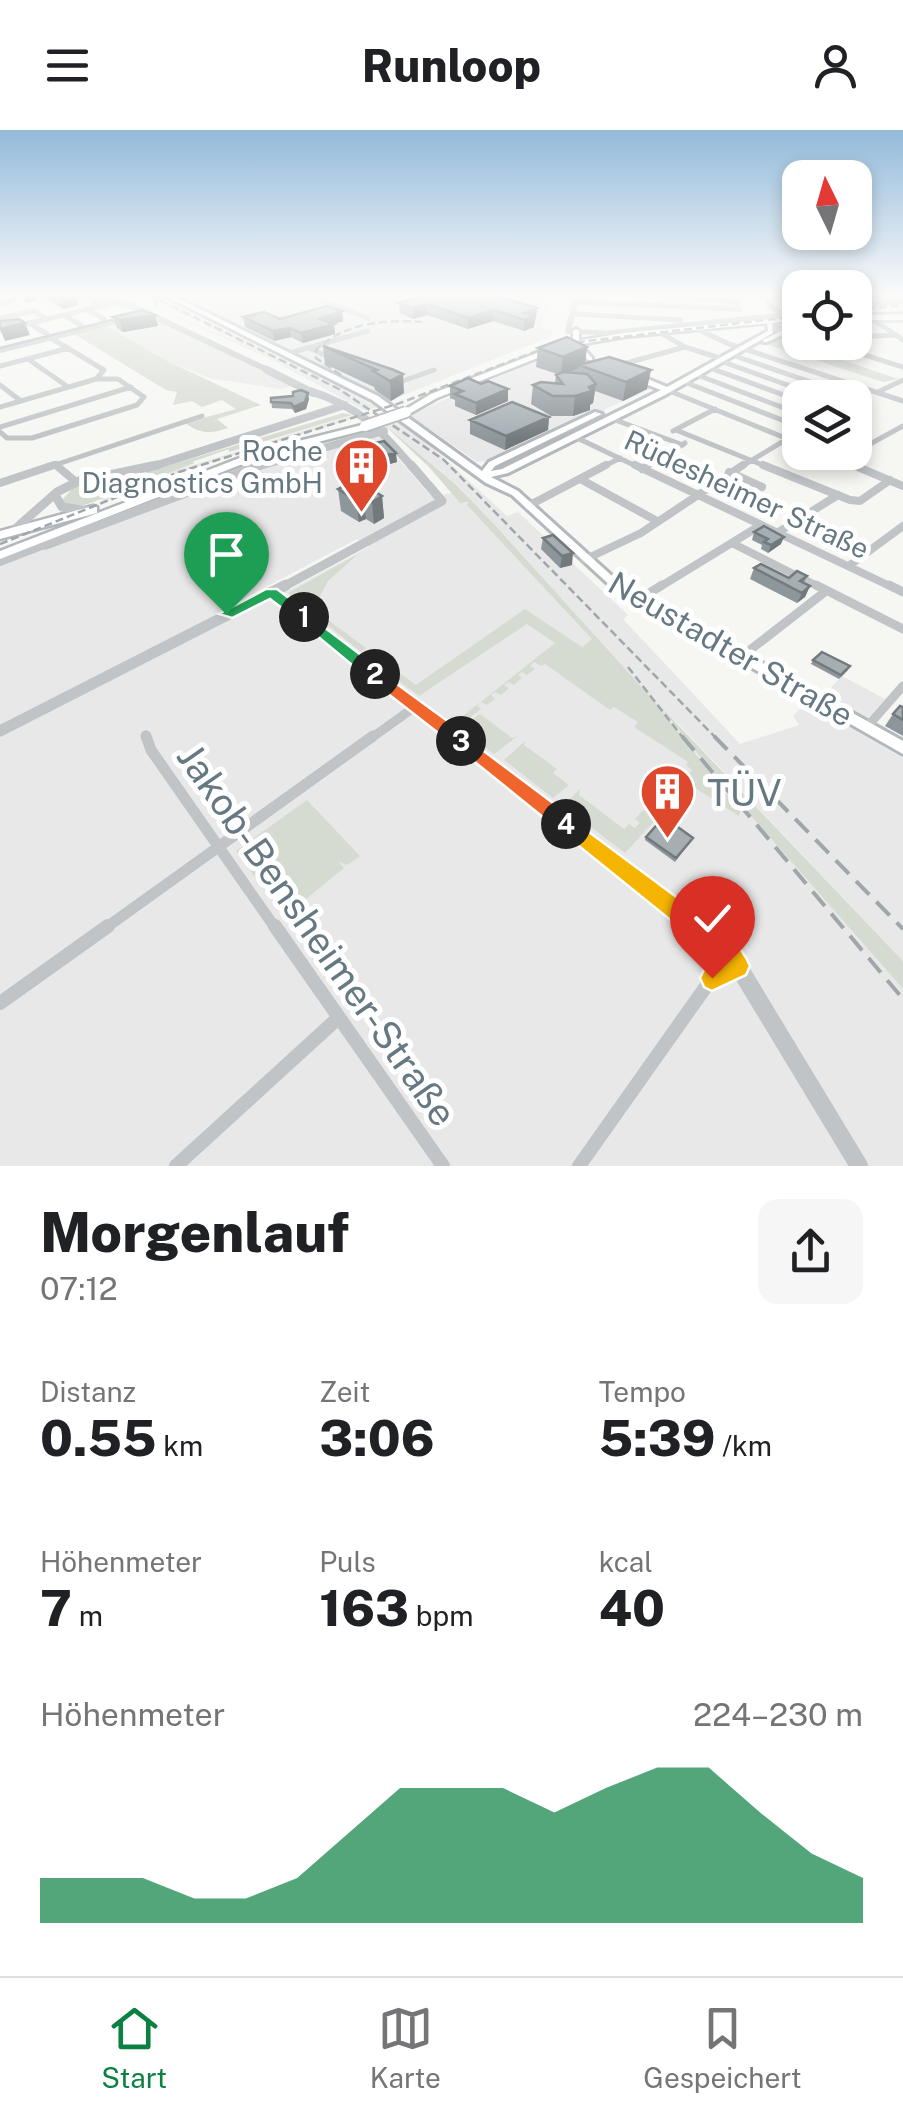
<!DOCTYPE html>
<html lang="de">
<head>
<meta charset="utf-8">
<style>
  :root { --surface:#fff; --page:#f6f6f6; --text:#202124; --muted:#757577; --line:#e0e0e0; --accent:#0b8043 }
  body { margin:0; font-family:"Public Sans",sans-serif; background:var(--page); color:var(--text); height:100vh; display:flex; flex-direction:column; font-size:38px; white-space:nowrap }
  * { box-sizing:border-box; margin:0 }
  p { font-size:32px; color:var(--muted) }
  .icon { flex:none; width:55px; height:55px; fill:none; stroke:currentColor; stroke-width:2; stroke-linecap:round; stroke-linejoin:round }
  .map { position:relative; height:1036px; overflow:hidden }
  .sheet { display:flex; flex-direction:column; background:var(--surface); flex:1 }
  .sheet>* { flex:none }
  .needle { width:65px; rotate:355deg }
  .tools { position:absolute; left:782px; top:30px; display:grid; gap:20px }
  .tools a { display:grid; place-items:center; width:90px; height:90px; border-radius:20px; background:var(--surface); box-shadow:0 5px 15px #0003; font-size:50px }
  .pin { position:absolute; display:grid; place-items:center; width:85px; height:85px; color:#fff; margin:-102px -42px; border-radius:50% 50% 50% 0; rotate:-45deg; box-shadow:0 0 10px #0007 }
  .pin .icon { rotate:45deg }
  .km { position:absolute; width:50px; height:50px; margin:-25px; border-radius:50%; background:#222; color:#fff; font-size:28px; line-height:50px; text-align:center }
  .round { display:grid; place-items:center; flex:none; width:105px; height:105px; border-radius:20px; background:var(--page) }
  .summary { display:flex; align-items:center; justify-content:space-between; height:170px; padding:0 40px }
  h1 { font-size:55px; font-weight:800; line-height:75px }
  .figures { display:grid; grid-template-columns:repeat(3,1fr); gap:15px; height:170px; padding:10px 40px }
  .figures div { display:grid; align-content:center }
  .figures b { font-size:50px; font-weight:800 }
  .figures small { font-size:28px; font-weight:400 }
  .figures p { font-size:28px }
  .chart { height:280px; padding:20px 40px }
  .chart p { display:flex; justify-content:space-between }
  .chart svg { width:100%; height:180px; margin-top:10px; fill:var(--accent); opacity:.7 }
  header { display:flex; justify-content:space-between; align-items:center; height:130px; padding:0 40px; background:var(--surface); font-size:45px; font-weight:800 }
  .dock { display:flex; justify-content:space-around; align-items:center; height:140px; border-top:2px solid var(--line); background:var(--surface); font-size:28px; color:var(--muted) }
  .dock a { display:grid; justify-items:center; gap:5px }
  .dock .on { color:var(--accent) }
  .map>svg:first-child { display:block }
  .built { fill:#e7e8e7; fill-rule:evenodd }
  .green { fill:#d6dbd2 }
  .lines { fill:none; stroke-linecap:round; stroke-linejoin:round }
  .secondary-casing { stroke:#b2b8bc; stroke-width:6 }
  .primary-casing { stroke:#b1b7ba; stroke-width:5 }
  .trunk-casing { stroke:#b3b7ba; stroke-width:5 }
  .minor-far4 { stroke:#c0c4c7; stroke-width:5 }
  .minor-far3 { stroke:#c0c4c7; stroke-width:8 }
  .minor-far2 { stroke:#c0c4c7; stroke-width:9 }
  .minor-far1 { stroke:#c0c4c7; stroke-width:11 }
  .minor { stroke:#c0c4c7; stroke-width:14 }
  .tertiary-far5 { stroke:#c0c4c7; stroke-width:6 }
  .tertiary-far4 { stroke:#c0c4c7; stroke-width:8 }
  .tertiary-far3 { stroke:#c0c4c7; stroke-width:9 }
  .tertiary-far2 { stroke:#c0c4c7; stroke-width:11 }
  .tertiary-far1 { stroke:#c0c4c7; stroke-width:14 }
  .tertiary { stroke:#c0c4c7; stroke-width:18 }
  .secondary { fill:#fff; fill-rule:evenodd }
  .primary { fill:#fff; fill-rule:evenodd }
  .trunk { fill:#fff; fill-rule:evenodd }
  .tram { stroke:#9fa7ab; stroke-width:2.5 }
  .rail-far1 { stroke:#9fa7ab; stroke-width:2.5; stroke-dasharray:8 4; stroke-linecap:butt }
  .rail { stroke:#9fa7ab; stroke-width:4; stroke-dasharray:19 10; stroke-linecap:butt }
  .primary-bridge-casing { stroke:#b1b7ba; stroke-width:14; stroke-linecap:butt }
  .primary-bridge { stroke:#fff; stroke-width:10 }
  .wall { fill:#8d969a }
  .shaded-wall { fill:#737a7d }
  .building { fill:#a4aeb3; stroke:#737a7d; stroke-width:2.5 }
  .split-1 { fill:#22a559; stroke:#fff; stroke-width:2.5 }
  .split-2 { fill:#22a559; stroke:#fff; stroke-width:2.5 }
  .split-3 { fill:#f0652b; stroke:#fff; stroke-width:2.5 }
  .split-4 { fill:#f0652b; stroke:#fff; stroke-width:2.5 }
  .split-5 { fill:#f5b400; stroke:#fff; stroke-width:2.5 }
  .split-6 { fill:#f5b400; stroke:#fff; stroke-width:2.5 }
  .labels { text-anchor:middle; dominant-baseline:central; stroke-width:10; stroke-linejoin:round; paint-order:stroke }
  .far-poi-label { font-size:28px; fill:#667983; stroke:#fff; text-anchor:end }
  .far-street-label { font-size:28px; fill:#667983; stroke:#fff }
  .street-label { font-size:32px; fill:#667983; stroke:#fff }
  .near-poi-label { font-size:38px; fill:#667983; stroke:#fff; text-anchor:start }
  .near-street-label { font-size:38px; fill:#667983; stroke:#fff }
</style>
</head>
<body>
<header><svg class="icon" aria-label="menu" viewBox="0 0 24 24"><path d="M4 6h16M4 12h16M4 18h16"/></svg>Runloop<svg class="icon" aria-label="person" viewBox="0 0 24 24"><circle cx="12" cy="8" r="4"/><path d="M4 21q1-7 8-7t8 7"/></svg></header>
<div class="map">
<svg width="903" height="1036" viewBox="0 0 903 1036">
  <rect width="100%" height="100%" fill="#f6f6f3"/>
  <!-- built -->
  <path class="built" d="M142,165H151L189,182L377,277L366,281L272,230L157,178L240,212Z
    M411,165L422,171L432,166L426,165H549L541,197L552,201V206L389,271L192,177L193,171L181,166Z
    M147,186L169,193L291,256L281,259L209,248L167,231L106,196Z
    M572,225L650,259L492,330L477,332L409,285L540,229Z
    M397,285L507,386L518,382L628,485L623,489L740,614L799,595L793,586L806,573L903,628V831L670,585L710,639L903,859V1036H0V435L297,326L311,335L328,330L318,320L368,306L380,308L432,367L451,363L466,374L593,509L709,646L649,565L494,394L455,354L380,290ZM357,409L369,417L259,476L245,468Z
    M351,286L354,288L190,339L124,366L104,372L99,369L167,343Z
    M842,546L885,569L866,590L823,566Z"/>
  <!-- green -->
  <path class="green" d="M106,196L167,231L261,275L217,289L228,298C210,304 201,304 185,293L236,279L222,270L202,277L192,271L173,275L177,262L166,260L74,204Z
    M778,208L898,249L883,252L766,214Z
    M343,283L352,285L229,322V319L192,332L195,333L88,374L69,378L61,371L74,357L137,345Z
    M379,290L455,354L494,394L649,565L740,681L739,686L689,654L625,723L563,676L580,659L579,665L624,699L629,694L635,698L640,693L635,689L643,680L650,684L654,679L649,674L669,653L676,658L680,654L673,648L681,640L688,645L692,640L686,635L688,632L634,597L638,592L614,577L610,580L545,534L541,536L534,532L530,536L535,539L527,545L522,542L518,545L522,548L514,555L509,552L504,555L509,558L501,565L495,562L491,565L495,569L487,575L481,572L477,576L481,579L459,596L454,593L555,513L527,494L419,566L370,529L376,526L416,555L525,479L582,517L592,509L466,374L469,372L460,373L429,337Z
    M358,424L328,451L316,474L324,487L366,518L361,522L288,463Z
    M661,577L903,831V859L710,639Z
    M480,584L512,608L518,606L494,624L460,598Z
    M525,611L524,615L557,639L553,643L569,655L553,668L504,630Z
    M307,670L360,726L347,735L339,732L344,738L284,787L236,721Z"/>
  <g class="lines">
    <defs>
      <path id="secondary" d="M164,165H171L378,266L482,341L489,332L595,282L602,284L495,336L491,341L502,339L661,260L630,248V244H636L667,257L768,201L767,192L780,188V190L772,194L773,203L665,265L508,343L491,347L518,361L622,455L903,611V624L614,459L512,365L486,353L372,270Z
        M786,191L789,193L791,201L767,212H763V210L785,199L783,193Z
        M576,199L579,201V213L592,228V230H588L573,213V201Z"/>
      <path id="primary" d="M903,184V188L855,189V185Z
        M800,186V190L624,207L565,217L437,268L409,284L401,282L431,264L563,213L624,203Z
        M366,294L369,295V299L263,326L0,429V421L255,322Z
        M93,376L97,377V383L0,409V401Z"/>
      <path id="trunk" d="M866,186H903V190H869Z"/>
    </defs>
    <!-- secondary casing -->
    <use href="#secondary" class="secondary-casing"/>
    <!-- primary casing -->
    <use href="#primary" class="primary-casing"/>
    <!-- trunk casing -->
    <use href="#trunk" class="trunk-casing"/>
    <!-- minor-far4 -->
    <path class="minor-far4" d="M72,165L93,169
      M308,165L368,188
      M668,165L736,172L739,180
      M746,165L766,167
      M766,165L769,175L783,184
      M93,169L104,172L94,174Z
      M576,172L738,179
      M0,174L15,170
      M855,176L903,171
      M86,179L104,189
      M575,184L681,190
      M64,185L81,195
      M0,188L34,181L47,189
      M874,190L903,210
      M29,193L47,204
      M697,199L729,214L903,271
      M0,200L110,174
      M568,201L607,203L800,183
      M661,203L685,217L723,229
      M782,203L800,205
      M855,207L895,205
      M824,212L903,237
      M309,218L334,229
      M286,224L368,201
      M738,227L863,270
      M28,229L68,257
      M726,233L824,268
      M619,235L685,217
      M0,236L69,218
      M713,239L800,271
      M700,246L800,284
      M687,253L800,297
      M394,254L434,240
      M0,255L21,271
      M667,260L800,314
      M878,262L903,250
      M0,277L96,249
      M610,288L683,315
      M0,297L131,257
      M676,300L770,338
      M673,301L715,279
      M0,302L7,308H32L137,275L144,267L118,249H96L104,240L51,208
      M573,306L640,338
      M821,322L859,338
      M841,330L903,296
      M55,334L59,338
      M46,338L202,286
      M601,338L620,328
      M644,338L685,313
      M739,338L800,301"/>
    <!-- minor-far3 -->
    <path class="minor-far3" d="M56,335L76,352
      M635,335L894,458
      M763,335L850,370L860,371L890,350
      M853,335L903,356
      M642,339L648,335
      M729,342L762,357
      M582,350L657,391
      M0,353L54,335
      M528,376L606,335
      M777,403L838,365
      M732,413L821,458
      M584,430L641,403L743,335
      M0,432L39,417
      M850,435L903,396
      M658,458L761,395"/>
    <!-- minor-far2 -->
    <path class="minor-far2" d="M816,455L903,499
      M889,455L903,462
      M638,470L662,455
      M741,527L826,461
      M866,598L903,556
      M146,605L147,609
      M370,609L416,576"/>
    <!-- minor-far1 -->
    <path class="minor-far1" d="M146,606L151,620L276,799
      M104,799L373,606"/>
    <!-- minor -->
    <path class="minor" d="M275,796L443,1036
      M0,873L108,796
      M176,1036L337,889
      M579,1036L712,848L737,837"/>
    <!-- tertiary-far5 -->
    <path class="tertiary-far5" d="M91,165L135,177
      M130,175L272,242
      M855,191L903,189
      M770,197L789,200L800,197
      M568,201L577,165
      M0,220L129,188"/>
    <!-- tertiary-far4 -->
    <path class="tertiary-far4" d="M267,240L313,263
      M310,261C360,277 380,299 413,338
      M148,338L345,275
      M252,338L384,301"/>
    <!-- tertiary-far3 -->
    <path class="tertiary-far3" d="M76,352L157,335
      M55,365L62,377L88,381
      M14,400L57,362L81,350
      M18,418L46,415L261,335
      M281,458L442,371L411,335"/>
    <!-- tertiary-far2 -->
    <path class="tertiary-far2" d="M271,462L458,609
      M0,601L286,455"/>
    <!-- tertiary-far1 -->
    <path class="tertiary-far1" d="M455,606L699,799"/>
    <!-- tertiary -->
    <path class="tertiary" d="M696,796L738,836L859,1036"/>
    <!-- secondary -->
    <use href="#secondary" class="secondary"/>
    <!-- primary -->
    <use href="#primary" class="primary"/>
    <!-- trunk -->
    <use href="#trunk" class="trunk"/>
    <!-- tram -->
    <path class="tram" d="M155,176L159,165
      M0,218L124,187"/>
    <!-- rail-far1 -->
    <path class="rail-far1" d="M150,165L339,259L444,330L717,609
      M855,180L903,175
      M341,245L316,228V220C345,193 383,189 422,192
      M0,414L179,342L400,273L553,215L800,186
      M628,537L684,609"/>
    <!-- rail -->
    <path class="rail" d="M682,606L903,869
      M714,606L903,799"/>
    <defs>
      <path id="primary-bridge" d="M365,296L406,282"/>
    </defs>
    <!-- primary-bridge casing -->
    <use href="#primary-bridge" class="primary-bridge-casing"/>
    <!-- primary-bridge -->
    <use href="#primary-bridge" class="primary-bridge"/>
  </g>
  <!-- wall -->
  <path class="wall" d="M40,165H75L79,175L63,179Z
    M399,173L537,178L536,189L534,190V197L524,201L493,191L468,199L427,185L413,189L400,183Z
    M342,181L343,191L334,194L335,204L303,213L291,207L274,211L245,197L243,187L280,189Z
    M155,185L158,196L123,202L117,198L113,187Z
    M323,216L394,240L404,263L391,271L375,260L374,257L325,234Z
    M538,218L585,234L647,259L623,271L595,261L593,273L590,275V280L573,286H551L531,274L533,255L555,253L556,245L557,244L536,237Z
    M481,254L508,259V271L476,285L455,276V270L450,268V256Z
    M271,268L309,269L306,279L295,283L292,279L272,278Z
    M549,287L548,300L505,320L470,304V290Z
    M375,313L397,332L386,335L376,322Z
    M357,358L382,366L384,388L374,394L366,389L359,392L341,381L338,359Z
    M754,402L781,414L768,423L761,419L762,415L752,410Z
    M543,408L572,435L560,438L541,419Z
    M754,438L789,448L807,446L804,453L810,456L805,467L797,473L750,449Z
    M813,530L848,540L839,549L811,534Z
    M903,577V606L885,596L893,584Z
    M646,707L693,708L675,732L645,710Z"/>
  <!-- shaded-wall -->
  <path class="shaded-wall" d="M23,165H35L37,170L26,173Z
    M75,165L79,175L63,179L59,168Z
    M427,174V185L413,189V178Z
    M537,178L534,197L524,201V183Z
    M494,180L493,191L468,199V188Z
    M342,181L343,191L334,194L335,204L303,213L301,203L320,189Z
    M155,185L158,196L123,202L120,190Z
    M25,193L30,205L5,211L0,199Z
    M290,198L291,207L274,211L273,201Z
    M587,217L585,236L579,235V238L561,246L563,227Z
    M651,240L647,259L623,271L626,252Z
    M403,244L404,263L391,271L390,251Z
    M596,254L593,273L590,275V280L573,286L575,266Z
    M508,259V271L476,285V273Z
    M308,263L309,269L306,279L295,283L294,277Z
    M549,287L548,300L505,320L506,306Z
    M396,323L397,332L386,335V325Z
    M382,366L384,388L374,394L372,372Z
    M363,367L366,389L359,392L356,370Z
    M784,407L781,414L768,423L771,415Z
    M573,423L572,435L560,438L562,426Z
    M810,456L805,467L797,473L802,463Z"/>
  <!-- building -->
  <path class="building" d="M430,165H493L537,178L524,183L534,186L524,190L494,180L468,188L427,174L413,178L399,173Z
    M327,176L342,181L320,189L334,194L301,203L290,198L273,201L243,187L264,182L280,189Z
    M142,180L155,185L120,190L113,187Z
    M19,189L25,193L0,199V191Z
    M567,207L587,217L563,227L538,218Z
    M323,216L394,240L403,244L390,251L373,241L377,240Z
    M609,227L651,240L626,252L579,235Z
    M563,242L587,244L596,254L589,257L592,261L575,266H553L533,255L541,252L563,254L556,245Z
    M468,248L481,254L488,251L508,259L476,273L455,264L463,261L450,256Z
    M301,260L308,263L305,272L294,277L291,273L271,272V268L293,266V262Z
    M512,272L549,287L506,306L470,290Z
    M384,311L396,323L386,325L375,313Z
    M348,354L357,358L364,355L382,366L372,372L363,367L356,370L338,359Z
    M764,396L784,407L771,415L764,412L768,409L754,402Z
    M553,405L573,423L562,426L543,408Z
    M761,434L789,448L797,441L807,446L800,451L810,456L802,463L754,438Z
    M822,522L850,536L841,545L813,530Z
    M900,576L903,577V590L893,584Z
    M664,687L693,708L676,728L646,707Z"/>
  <!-- sky -->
  <linearGradient id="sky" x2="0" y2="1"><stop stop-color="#93bada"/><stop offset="0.53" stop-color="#fbfbfa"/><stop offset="1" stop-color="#fbfbfa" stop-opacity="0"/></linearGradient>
  <rect width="903" height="310" fill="url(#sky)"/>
  <!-- split-1 -->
  <path class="split-1" d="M266,459H277L310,484V491H299L270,469L232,488L219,484Z"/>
  <!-- split-2 -->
  <path class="split-2" d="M304,482L381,540V549H369L299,491L296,487Z"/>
  <!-- split-3 -->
  <path class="split-3" d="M375,538L468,606V616H455L369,549L366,544Z"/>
  <!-- split-4 -->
  <path class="split-4" d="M461,604L573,688L576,694L573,700H559L455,616L452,611Z"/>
  <!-- split-5 -->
  <path class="split-5" d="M566,685L706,789L709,797L706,805L697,808L689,805L559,700L556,694L559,688Z"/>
  <!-- split-6 -->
  <path class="split-6" d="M697,786C719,795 741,814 750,836L746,845L712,861L704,857L700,848L704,840L719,832L689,805L686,797L689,789Z"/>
  <!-- icons -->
  <defs>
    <symbol id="building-pin" viewBox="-11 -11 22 30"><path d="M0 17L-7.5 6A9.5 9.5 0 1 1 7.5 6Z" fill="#de482c" stroke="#fff"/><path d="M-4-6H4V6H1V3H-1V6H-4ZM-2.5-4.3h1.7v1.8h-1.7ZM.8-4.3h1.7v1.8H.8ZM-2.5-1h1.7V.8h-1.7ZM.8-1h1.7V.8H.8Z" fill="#fff"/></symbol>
  </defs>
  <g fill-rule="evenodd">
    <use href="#building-pin" x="330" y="304" width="63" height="86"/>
    <use href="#building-pin" x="636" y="630" width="63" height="86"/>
  </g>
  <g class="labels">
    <!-- far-poi labels -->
    <g class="far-poi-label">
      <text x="323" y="320">Roche<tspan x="323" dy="32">Diagnostics GmbH</tspan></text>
    </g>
    <!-- far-street labels -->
    <g class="far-street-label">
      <text transform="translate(747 364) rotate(25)">Rüdesheimer Straße</text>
    </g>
    <!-- street labels -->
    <g class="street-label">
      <text transform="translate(731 519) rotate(30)">Neustadter Straße</text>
    </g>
    <!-- near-poi labels -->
    <g class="near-poi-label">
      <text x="707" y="662">TÜV</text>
    </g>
    <!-- near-street labels -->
    <g class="near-street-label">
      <text transform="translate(317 805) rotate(55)">Jakob-Bensheimer-Straße</text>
    </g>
  </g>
</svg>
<div class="tools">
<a><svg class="needle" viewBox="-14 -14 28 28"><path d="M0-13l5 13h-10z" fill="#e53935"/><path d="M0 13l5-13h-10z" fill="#757577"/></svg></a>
<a><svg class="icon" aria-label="locate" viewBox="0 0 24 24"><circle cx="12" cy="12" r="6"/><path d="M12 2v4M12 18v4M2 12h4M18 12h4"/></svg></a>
<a><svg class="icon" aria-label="layers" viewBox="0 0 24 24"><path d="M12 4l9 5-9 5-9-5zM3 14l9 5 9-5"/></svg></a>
</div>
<div class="pin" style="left:226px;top:484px;background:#1e9e55"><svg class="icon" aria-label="arrive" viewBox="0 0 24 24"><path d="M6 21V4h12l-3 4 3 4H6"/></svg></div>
<div class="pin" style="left:712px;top:848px;background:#d93025"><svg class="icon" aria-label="check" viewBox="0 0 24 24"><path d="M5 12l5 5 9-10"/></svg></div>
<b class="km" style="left:304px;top:487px">1</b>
<b class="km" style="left:375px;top:544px">2</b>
<b class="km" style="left:461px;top:611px">3</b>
<b class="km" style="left:566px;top:694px">4</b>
</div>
<section class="sheet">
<div class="summary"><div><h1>Morgenlauf</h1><p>07:12</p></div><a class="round"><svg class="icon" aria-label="share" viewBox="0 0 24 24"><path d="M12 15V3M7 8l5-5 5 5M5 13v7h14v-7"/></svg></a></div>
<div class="figures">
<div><p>Distanz</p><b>0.55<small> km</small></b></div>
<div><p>Zeit</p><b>3:06</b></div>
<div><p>Tempo</p><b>5:39<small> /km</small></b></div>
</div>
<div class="figures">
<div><p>Höhenmeter</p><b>7<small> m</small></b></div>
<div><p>Puls</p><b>163<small> bpm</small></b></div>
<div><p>kcal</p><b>40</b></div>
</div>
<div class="chart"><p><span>Höhenmeter</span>224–230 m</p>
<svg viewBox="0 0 160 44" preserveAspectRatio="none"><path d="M0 44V33L10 33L20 33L30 38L40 38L50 33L60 22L70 11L80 11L90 11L100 17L110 11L120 6L130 6L140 17L150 27L160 33V44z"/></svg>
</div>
</section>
<nav class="dock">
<a class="on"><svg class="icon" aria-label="home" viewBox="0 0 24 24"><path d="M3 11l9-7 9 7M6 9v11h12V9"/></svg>Start</a>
<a><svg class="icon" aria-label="map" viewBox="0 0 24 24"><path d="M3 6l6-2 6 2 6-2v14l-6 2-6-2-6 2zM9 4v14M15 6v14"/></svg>Karte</a>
<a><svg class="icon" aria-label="saved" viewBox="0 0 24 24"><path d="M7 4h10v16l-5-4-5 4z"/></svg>Gespeichert</a>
</nav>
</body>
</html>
